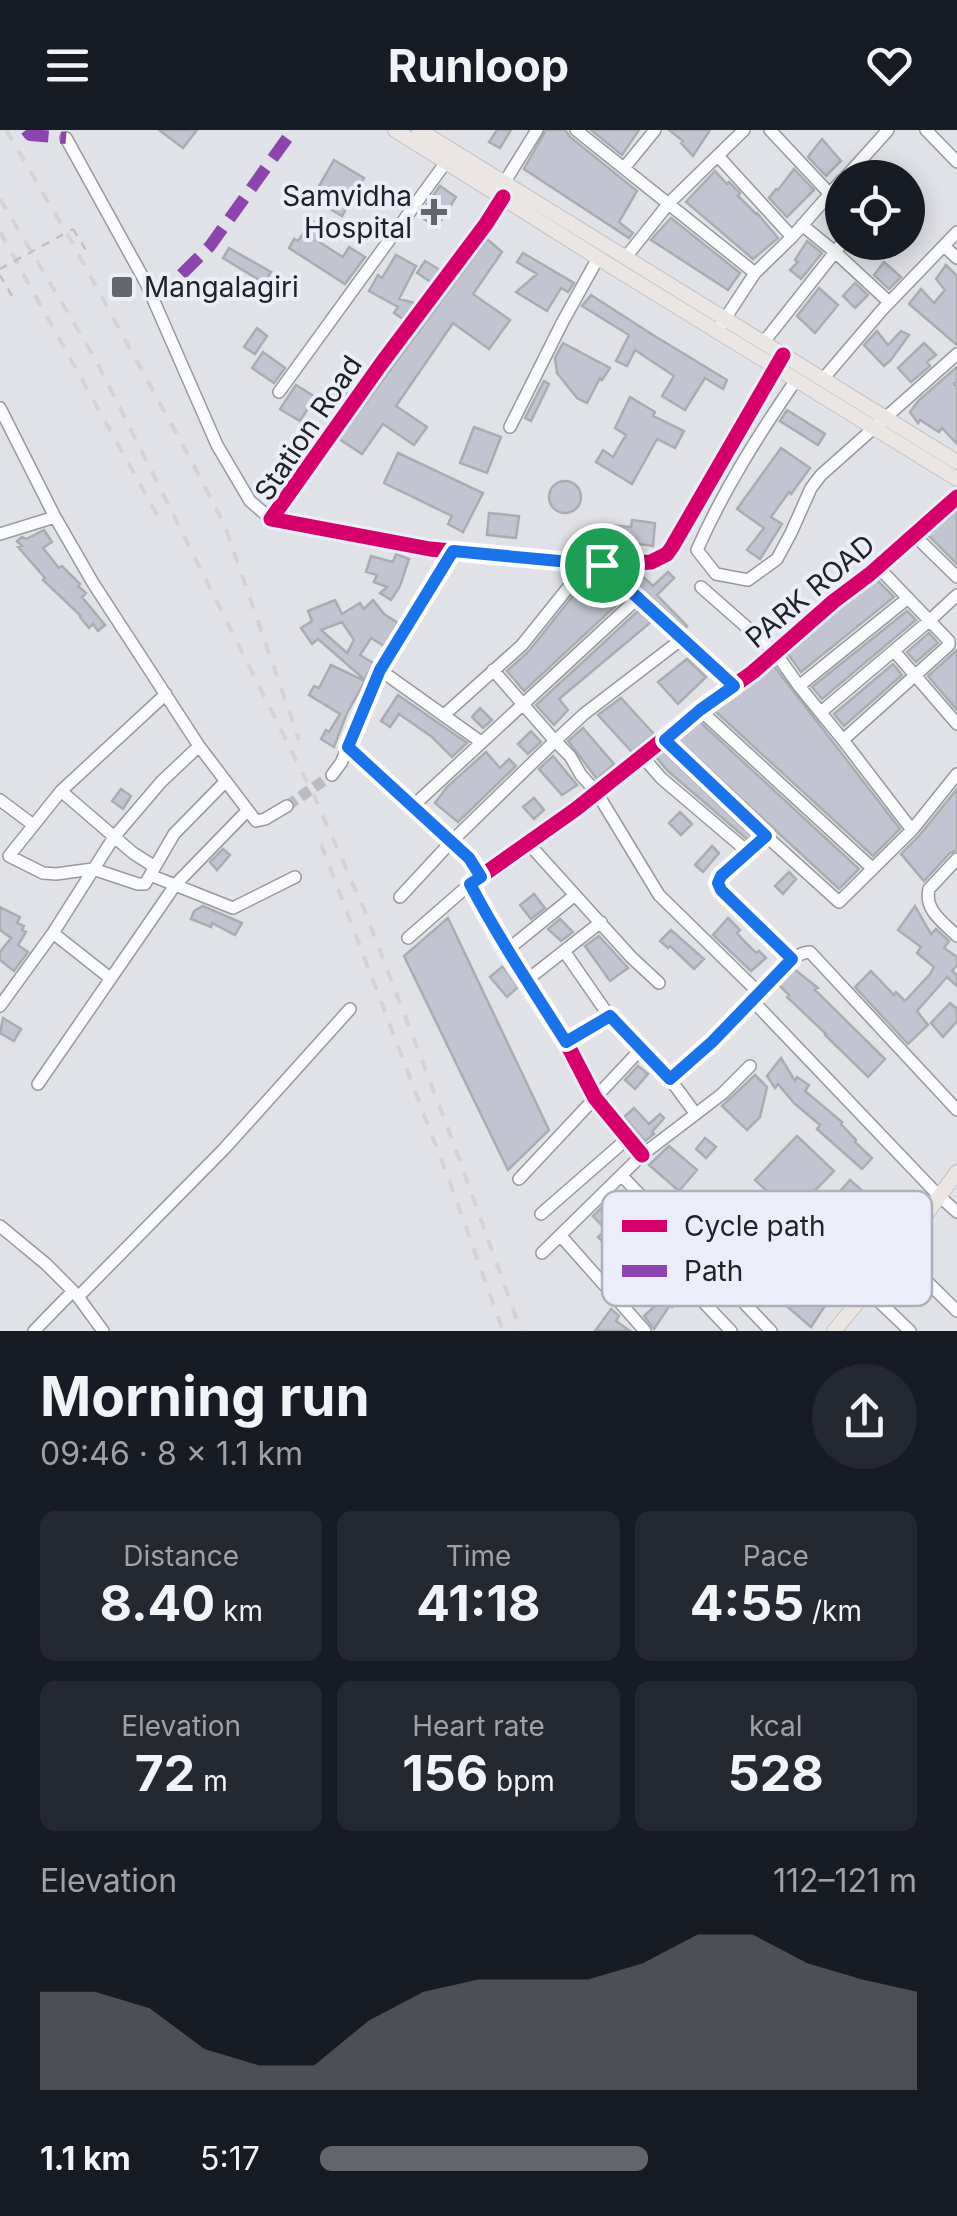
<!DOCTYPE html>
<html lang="en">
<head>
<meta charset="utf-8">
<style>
  :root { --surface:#171b24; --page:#242831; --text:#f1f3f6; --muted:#9ea1a6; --accent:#65666b }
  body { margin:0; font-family:Inter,sans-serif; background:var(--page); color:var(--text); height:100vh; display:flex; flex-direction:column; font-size:38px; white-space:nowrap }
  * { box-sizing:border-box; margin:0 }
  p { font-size:32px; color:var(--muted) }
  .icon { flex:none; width:55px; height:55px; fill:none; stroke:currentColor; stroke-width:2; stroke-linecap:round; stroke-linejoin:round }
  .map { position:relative; height:1201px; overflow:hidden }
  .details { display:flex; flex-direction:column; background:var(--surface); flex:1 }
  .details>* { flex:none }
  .controls { position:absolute; left:825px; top:30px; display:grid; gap:20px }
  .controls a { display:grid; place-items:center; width:100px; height:100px; border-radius:50%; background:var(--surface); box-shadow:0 5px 25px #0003; font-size:50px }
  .pin { position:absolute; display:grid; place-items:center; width:85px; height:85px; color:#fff; margin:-42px; border:5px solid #fff; border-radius:50%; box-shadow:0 2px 10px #0007 }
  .round { display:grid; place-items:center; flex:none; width:105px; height:105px; border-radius:52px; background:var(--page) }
  .overview { display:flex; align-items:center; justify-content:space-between; height:170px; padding:0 40px }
  h1 { font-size:55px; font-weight:700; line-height:75px }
  .stats { display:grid; grid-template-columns:repeat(3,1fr); gap:15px; height:170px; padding:10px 40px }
  .stats div { display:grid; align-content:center; border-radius:15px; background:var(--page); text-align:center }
  .stats b { font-size:50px; font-weight:700 }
  .stats small { font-size:28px; font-weight:400 }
  .stats p { font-size:28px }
  .chart { height:280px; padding:20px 40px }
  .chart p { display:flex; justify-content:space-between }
  .chart svg { width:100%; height:180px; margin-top:10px; fill:var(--accent); opacity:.7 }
  ul { padding:0 40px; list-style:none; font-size:32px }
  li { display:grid; grid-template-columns:160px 120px 1fr; align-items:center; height:75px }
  li i { height:25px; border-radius:12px; background:var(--accent) }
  header { display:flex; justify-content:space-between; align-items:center; height:130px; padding:0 40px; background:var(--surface); font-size:45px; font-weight:700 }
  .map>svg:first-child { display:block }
  .building { fill:#c2c5d1; stroke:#abacb0; stroke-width:2.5; fill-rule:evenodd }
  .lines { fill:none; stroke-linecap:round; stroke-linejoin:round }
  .minor-tunnel { stroke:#bbbcc1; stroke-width:11; stroke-dasharray:11 5.5; stroke-linecap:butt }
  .minor-casing { stroke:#98999d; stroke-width:14 }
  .major-casing { stroke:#c0c0c4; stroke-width:16 }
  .path { stroke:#c1c1c3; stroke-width:2.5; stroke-dasharray:8 8; stroke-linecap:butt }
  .minor { stroke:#fafbfc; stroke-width:11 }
  .major { stroke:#ebe5e3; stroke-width:14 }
  .rail { stroke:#d3d3d4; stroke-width:4; stroke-dasharray:12 12; stroke-linecap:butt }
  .path-bridge { stroke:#c1c1c3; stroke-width:2.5; stroke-dasharray:8 8; stroke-linecap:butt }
  .quiet { stroke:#8e44ad; stroke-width:12; stroke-dasharray:25 12; stroke-linecap:butt }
  .cycleway-casing { stroke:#ebedf8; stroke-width:21 }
  .cycleway { stroke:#d6006c; stroke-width:15 }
  .route-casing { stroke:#fff; stroke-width:20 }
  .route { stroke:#1a73e8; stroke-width:12 }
  .poi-dot { fill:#65666b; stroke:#ebedf8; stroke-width:4 }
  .labels { text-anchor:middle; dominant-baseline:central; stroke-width:8; stroke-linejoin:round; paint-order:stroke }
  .poi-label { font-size:28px; fill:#222327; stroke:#ebedf8; text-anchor:end }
  .street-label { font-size:28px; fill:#222327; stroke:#ebedf8 }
  .key { fill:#ebedf8; stroke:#afb0b9; stroke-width:2.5 }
  .key-label { font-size:28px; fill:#222327 }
</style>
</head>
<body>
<header><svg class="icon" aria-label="menu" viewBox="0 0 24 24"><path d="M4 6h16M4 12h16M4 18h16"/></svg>Runloop<svg class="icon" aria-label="heart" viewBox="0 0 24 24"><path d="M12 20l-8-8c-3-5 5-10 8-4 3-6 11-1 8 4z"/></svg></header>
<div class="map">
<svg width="957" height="1201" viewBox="0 0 957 1201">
  <rect width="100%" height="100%" fill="#e1e2e8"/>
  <!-- building -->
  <path class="building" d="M159,0H197L183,18Z
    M497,0H511L500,18L489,12Z
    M546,0H565L570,7L637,61L619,92L633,103L629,108L524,39Z
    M591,0H639L622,25Z
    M669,0H710L693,26L681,13L683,11Z
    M822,9L841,31L826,46L808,27Z
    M334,30L364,48L342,86L312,68Z
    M794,39L814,60L787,87L769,68L776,59L778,60Z
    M715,41L727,54L729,52L740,63L738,66L756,84L757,83L778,108L753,129L686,72Z
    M440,56L456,67L436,98L419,85Z
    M671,88L740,143L728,160L651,110Z
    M312,91L324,98L316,110L343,127L349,117L365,127L345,154L289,118L294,109L298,111Z
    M487,109L502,122L473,164L510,190L489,219L453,193L396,276L427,297L414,315L383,294L362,324L339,309Z
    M807,111L822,123L801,149L790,140L798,132L795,130Z
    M852,112H883L872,129Z
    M229,118L271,142L264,153L223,128Z
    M523,123L574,153L568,162L561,158L547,181L516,162L537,144L517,132Z
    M396,125L416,136L399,169L415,173L403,189L394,183L398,177L369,161L378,145L382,148Z
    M425,131L440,140L431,152L417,143Z
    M884,132L901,147L889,159L874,145Z
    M946,135L957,146V215L909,174L921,159L934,173L945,160L936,149Z
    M855,153L868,165L855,178L843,166Z
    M819,158L838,175L815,203L797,186Z
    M591,165L653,205L727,250L723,259L705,248L685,280L662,266L674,246L635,220L627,236L616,231L629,205L582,176Z
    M257,198L267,206L255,224L244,217Z
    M877,201L888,215L901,201L909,205L891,230L884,236L864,215Z
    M563,213L610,238L602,250L600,248L587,273L577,268L557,243L555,228Z
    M924,213L936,225L927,232L930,236L911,252L898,238Z
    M263,222L285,238L274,253L252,238Z
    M957,237V251L954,254L957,257V314L942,298L939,302L920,290L918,293L910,282L919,270Z
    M339,250L353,258L341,274L329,267Z
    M544,251L549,254L531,291L525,288Z
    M296,255L315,267L300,291L280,279Z
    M630,267L655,282L653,286L684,301L675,318L657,309L632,354L596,332L603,320L613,327L626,305L615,298Z
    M787,280L825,304L818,315L780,291Z
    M474,297L501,307L487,343L460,333Z
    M781,318L810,338L791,364L789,362L771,387L782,394L760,429L747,420L764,398L737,379Z
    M398,323L483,363L463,402L448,394L452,386L384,353Z
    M549 367a16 16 0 1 1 32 0a16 16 0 1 1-32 0Z
    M957,380V434L928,405Z
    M489,383L519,386L516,408L487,405Z
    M632,390L655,393L653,416L606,409L607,395L631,397Z
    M44,400L52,412L43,418L59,438L62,436L80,454L78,456L86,463L82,467L105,495L98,501L93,494L89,498L80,487L81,486L43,450L45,448L18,417L22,416L17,411L22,407L26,409Z
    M396,424L409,429L400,456L391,470L380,463L387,457L374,452L377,445L366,442L371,426L393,432Z
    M668,442L674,448L657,465L687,496L685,499L634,452L641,445L653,456Z
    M591,443L598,444L624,468L524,561L507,541L529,521Z
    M877,450L894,467L801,542L788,524L840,478Z
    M335,470L342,484L360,473L364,479L373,470L384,484L398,493L384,516L371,508L360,525L373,533L365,550L318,509L312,514L301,498L312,491L308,481ZM342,492L354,510L347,523L321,500Z
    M638,481L651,492L559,569L568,580L554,595L536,575Z
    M907,481L916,490L822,569L812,557Z
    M929,503L938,513L916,532L907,522Z
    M957,520V580L928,546Z
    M687,529L706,547L678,574L658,552Z
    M893,534L902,545L844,596L834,584Z
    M331,535L365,551L347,583L334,617L321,609L326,600L329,602L340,584L309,565L314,556L319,558Z
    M774,536L900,699L873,726L715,581Z
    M398,565L467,613L452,627L432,607L399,584L390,597L381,591Z
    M621,568L654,604L632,622L598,585Z
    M480,578L492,590L483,598L472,587Z
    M700,592L859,739L839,759L678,610Z
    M583,598L614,634L597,649L568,611Z
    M531,601L541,612L528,624L518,614Z
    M663,621L752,706L748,710L668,641L656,627Z
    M486,622L500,638L509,629L516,636L458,692L435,673L447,657Z
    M553,626L577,655L562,665L539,639Z
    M121,659L131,666L123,679L112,671Z
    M957,659V720L950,723L924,751L901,724L919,706Z
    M534,668L544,680L534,689L523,677Z
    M680,682L692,694L681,705L669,693Z
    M712,716L719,723L703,742L695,735Z
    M223,719L230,725L217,740L210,732Z
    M789,742L796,749L783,764L775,756Z
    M534,764L545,778L531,789L520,775Z
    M203,776L242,793L235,805L212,793L211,797L191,789L194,781Z
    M915,776L931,804L936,799L949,811L944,818L957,827V835L952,841L957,845V856L947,847L917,881L928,895L908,914L855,857L871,841L894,865L896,862L905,871L930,844L934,837L917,823L921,817L898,800Z
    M0,777L20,787L17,793L24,796L22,800L26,802L18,815L28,822L14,841L0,830V822L11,808L0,800Z
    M448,788L549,1000L508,1040L404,826Z
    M728,788L740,800L737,803L744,811L756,823L759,821L766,828L751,841L713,805Z
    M560,789L573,802L561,811L548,799Z
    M671,800L704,829L694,839L670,816L668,818L660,811Z
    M599,806L628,838L610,851L585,816Z
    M503,836L518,857L507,867L490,847Z
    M794,839L818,858L815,860L885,929L868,947L825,905L826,904L787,867L789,865L778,854Z
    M950,873L957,879V891L943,907L931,893Z
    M3,888L21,899L14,911L0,903Z
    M781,928L795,951L797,947L809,955L805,961L842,992L841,994L856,1010L855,1012L872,1028L862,1039L817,999L820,995L794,973L778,954L775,958L767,946Z
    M638,936L648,944L635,959L625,950Z
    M755,945L767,957L760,987L747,1000L722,976Z
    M634,978L649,994L660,984L664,988L652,1002L654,1004L645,1011L624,987Z
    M797,1006L834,1041L802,1074L834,1102L824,1114L755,1050Z
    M705,1008L716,1017L706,1028L696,1019Z
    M669,1016L697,1040L679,1061L649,1035Z
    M850,1050L883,1079L867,1097L834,1068Z
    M601,1078L623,1102L607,1116L598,1107L606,1100L593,1086Z
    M731,1107L809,1174L818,1160L830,1168L811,1197L721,1119Z
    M676,1157L682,1166L672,1177L670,1175L654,1199L644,1186Z
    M611,1179L619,1186L616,1191L630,1201H595Z"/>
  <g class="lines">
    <!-- minor-tunnel -->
    <path class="minor-tunnel" d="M287,676L332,645"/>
    <defs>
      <path id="minor" d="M576,0L755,143
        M770,0L830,64
        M926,0L957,32
        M66,8L146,153L217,315L250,371L271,389L430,419L602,435L651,432L667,424L672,417L778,233
        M718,26L792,107
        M624,38L655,0
        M845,48L888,0
        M504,53L537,0
        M802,95L835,122L889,172
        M944,116L957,128
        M626,127L669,73L744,0
        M717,201L755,143L792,107L842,50
        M763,213L843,112
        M823,249L882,180L957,102
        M796,250C759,304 724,359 697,420L716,444L748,450L777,429L791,403L811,358L821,345L957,224
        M279,262L446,32
        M0,278L55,387L93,453L199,616L256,691L265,689L287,676
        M510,297L562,193L598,128
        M271,389L381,234L486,94L503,67
        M0,404L55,387
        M914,405L957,447
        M602,435L734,556
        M701,457L775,522L799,556L843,610L912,700
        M682,509L584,584L555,611L570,626L581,645L597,663L659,765L758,862
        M894,521L957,594
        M380,540L481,612
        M799,556L908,468
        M166,564L61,661L9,726L43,743L56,744L93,739L138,754H145L174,704L225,652
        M700,580L872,738
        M821,582L929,491L957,465
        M444,585L522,515L587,434
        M665,610L766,706L839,772L912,700L957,644
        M843,610L949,515V511L878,437
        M348,617L469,728L481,747
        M643,627L661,648L748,722
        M332,645L341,633L380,540L453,421
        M61,661L133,723L155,737
        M0,670L32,694
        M414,675L638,468
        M766,706L721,746L717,753L721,760L792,829
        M528,713L631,827L659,853
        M957,729L929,759C924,780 943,792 957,806
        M150,745L233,778L295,747
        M400,767L451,712L555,611L493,540
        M53,803L110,848
        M408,808L470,754
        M506,821L575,765
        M564,821L609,886L646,927L670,949L695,983
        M527,850L601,792
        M0,876L53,803L114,707L161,652L199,616
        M566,912L609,886
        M670,949L712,912L751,869
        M38,954L176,754L247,681
        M957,980L810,822C791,822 765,855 751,869L939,1066L957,1082
        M642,1025L595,968L566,912L506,821L470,754L576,679L700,580L753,542L834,471L870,444L957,367
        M622,1046L771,1201
        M519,1049L640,920
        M602,1066L731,1201
        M541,1084L628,1008
        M0,1096L46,1134L73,1161L34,1201
        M560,1105L645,1201
        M542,1123L642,1025L722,964L750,936
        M898,1123L957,1181
        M868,1161L910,1201
        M76,1164L103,1201
        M78,1167L224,1019L350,879"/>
      <path id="major" d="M395,0L598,128L957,349
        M419,0L957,332
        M834,1201L898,1123L957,1042"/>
    </defs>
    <!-- minor casing -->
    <use href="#minor" class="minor-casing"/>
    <!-- major casing -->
    <use href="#major" class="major-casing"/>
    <!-- path -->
    <path class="path" d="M73,99L86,120
      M0,145L12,166"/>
    <!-- minor -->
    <use href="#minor" class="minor"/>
    <!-- major -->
    <use href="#major" class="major"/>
    <!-- rail -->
    <path class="rail" d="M6,0L70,109L192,332L225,396L299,610
      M0,69L96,230L315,668L364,779L452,1009L521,1201
      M0,102L161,392
      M321,714L449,1050L503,1201"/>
    <!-- path-bridge -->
    <path class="path-bridge" d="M0,139L73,99"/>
    <!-- quiet -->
    <path class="quiet" d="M26,0L30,5L66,8
      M149,162L178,148L210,116L293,0"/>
    <defs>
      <path id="cycleway" d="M503,67L486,94L381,234L271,389L430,419L602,435L651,432L667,424L672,417L783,225
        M642,1025L595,968L566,912L506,821L470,754L576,679L700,580L753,542L834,471L870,444L957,367"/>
    </defs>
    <!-- cycleway casing -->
    <use href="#cycleway" class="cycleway-casing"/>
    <!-- cycleway -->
    <use href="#cycleway" class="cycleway"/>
  </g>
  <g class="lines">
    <defs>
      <path id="route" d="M453,421L602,435L734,556L700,580L665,610L766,706L721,746L718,753L721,760L792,829L712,912L670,949L610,886L566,912C533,860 499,809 470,754L481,747L469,728L348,617L380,540Z"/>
    </defs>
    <!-- route casing -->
    <use href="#route" class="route-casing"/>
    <!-- route -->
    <use href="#route" class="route"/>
  </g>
  <!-- markers -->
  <g class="poi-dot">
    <path d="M429 67h10v10h10v10h-10v10h-10v-10h-10v-10h10z"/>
    <rect x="110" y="145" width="24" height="24" rx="5"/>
  </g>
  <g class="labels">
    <!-- poi labels -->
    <g class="poi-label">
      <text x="412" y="66">Samvidha<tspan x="412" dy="32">Hospital</tspan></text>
      <text x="144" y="157" text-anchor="start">Mangalagiri</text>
    </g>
    <!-- street labels -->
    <g class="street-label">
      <text transform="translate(308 298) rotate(-56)">Station Road</text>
      <text transform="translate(810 461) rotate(-40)">PARK ROAD</text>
    </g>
  </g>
  <!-- legend -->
  <rect x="602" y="1061" width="330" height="115" rx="15" class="key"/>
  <rect x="622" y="1090" width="45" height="12" fill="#d6006c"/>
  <rect x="622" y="1135" width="45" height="12" fill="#8e44ad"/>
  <g class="key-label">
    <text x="684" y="1106">Cycle path</text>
    <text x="684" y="1151">Path</text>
  </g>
</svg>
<div class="controls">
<a><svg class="icon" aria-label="locate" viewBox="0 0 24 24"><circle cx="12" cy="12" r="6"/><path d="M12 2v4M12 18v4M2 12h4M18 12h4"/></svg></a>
</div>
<div class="pin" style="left:602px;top:435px;background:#1e9e55"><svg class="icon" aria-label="arrive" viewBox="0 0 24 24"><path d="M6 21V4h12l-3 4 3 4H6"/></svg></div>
</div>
<section class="details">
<div class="overview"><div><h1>Morning run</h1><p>09:46 · 8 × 1.1 km</p></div><a class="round"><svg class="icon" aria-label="share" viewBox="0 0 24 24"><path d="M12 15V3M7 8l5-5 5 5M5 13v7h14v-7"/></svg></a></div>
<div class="stats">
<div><p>Distance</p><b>8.40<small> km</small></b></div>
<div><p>Time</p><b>41:18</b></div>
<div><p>Pace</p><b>4:55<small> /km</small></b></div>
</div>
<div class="stats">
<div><p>Elevation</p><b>72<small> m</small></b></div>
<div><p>Heart rate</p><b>156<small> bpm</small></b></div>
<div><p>kcal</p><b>528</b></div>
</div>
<div class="chart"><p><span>Elevation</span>112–121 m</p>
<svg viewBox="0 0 160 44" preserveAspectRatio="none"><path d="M0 44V20L10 20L20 24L30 34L40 38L50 38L60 27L70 20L80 17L90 17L100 17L110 13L120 6L130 6L140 13L150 17L160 20V44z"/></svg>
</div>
<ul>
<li><b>1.1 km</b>5:17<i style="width:55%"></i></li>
</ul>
</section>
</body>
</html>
